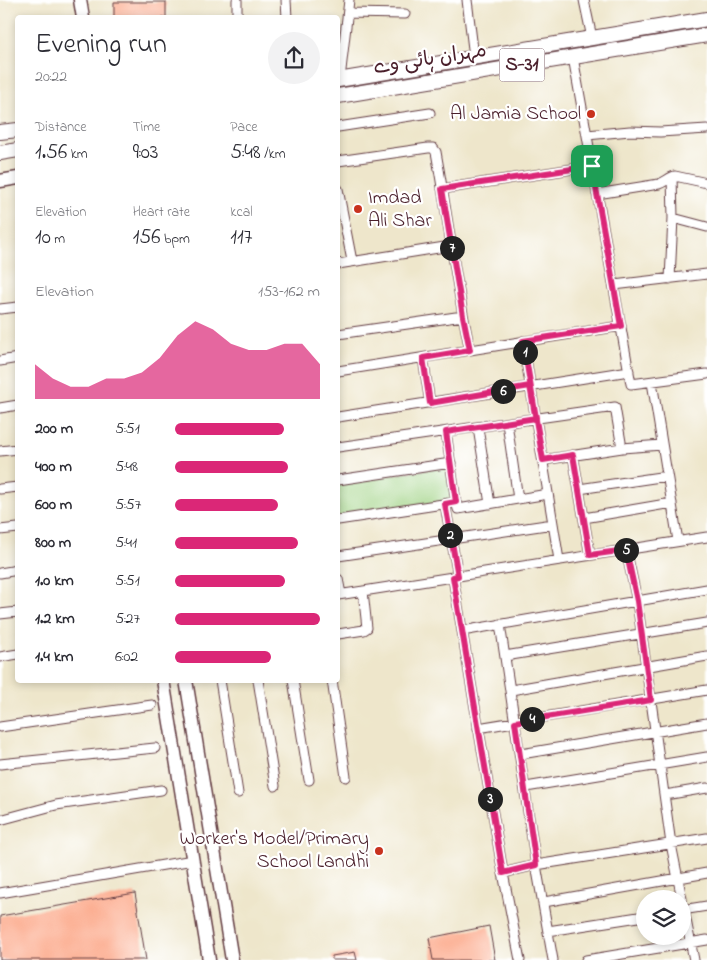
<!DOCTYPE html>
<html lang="en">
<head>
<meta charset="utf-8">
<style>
  :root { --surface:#fff; --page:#f2f2f3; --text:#2b2b33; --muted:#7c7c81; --accent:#db2777 }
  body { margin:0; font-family:"Indie Flower","Playpen Sans Arabic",sans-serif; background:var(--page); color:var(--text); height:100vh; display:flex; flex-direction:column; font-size:19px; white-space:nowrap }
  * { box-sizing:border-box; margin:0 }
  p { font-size:16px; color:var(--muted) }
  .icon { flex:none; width:28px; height:28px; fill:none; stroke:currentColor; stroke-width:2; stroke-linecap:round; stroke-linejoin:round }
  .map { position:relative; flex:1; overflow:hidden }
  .details { position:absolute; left:15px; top:15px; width:325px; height:668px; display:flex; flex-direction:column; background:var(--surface); border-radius:5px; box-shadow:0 2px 8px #0003 }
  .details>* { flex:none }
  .tools { position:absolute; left:636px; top:890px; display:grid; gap:10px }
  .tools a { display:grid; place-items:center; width:55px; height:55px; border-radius:50%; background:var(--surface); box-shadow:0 2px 8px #0003; font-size:25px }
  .pin { position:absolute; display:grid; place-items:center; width:42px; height:42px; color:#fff; margin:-21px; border-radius:10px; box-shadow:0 2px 8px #0006 }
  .km { position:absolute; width:25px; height:25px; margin:-12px; border-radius:50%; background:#222; color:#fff; font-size:14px; line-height:25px; text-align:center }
  .round { display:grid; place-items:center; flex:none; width:52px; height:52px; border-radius:26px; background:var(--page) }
  .overview { display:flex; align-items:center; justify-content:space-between; height:85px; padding:0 20px }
  h1 { font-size:28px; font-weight:600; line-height:38px }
  .figures { display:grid; grid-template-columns:repeat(3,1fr); gap:8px; height:85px; padding:5px 20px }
  .figures div { display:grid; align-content:center }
  .figures b { font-size:21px; font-weight:600 }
  .figures small { font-size:14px; font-weight:400 }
  .figures p { font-size:14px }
  .chart { height:140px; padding:10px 20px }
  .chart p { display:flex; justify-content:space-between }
  .chart svg { width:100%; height:90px; margin-top:5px; fill:var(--accent); opacity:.7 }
  ul { padding:0 20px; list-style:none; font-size:16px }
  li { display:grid; grid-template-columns:80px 60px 1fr; align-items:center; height:38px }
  li i { height:12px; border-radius:6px; background:var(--accent) }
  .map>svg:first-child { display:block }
  .green { fill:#9ed182; stroke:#747856 }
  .building { fill:#fca788 }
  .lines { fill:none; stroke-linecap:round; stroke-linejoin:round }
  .street-casing { stroke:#633d43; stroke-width:11 }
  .secondary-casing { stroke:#633d43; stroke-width:15 }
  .primary-casing { stroke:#633d43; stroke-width:16 }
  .street { stroke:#fff; stroke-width:9 }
  .secondary { stroke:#fff; stroke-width:12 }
  .primary { stroke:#fff; stroke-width:14 }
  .route-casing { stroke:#fff; stroke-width:10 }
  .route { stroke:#db2777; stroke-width:6 }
  .poi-dot { fill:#c8321e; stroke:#fff; stroke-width:2 }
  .labels { text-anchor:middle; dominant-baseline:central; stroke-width:4.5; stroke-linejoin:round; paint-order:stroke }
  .shield { fill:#fff; stroke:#80626b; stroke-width:1 }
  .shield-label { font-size:19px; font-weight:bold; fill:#4a1f2b }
  .street-label { font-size:20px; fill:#4a1f2b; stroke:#fff }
  .poi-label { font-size:20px; fill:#4a1f2b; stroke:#fff; text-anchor:end }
</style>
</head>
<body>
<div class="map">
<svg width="707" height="960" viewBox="0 0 707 960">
  <rect width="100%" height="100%" fill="#fff"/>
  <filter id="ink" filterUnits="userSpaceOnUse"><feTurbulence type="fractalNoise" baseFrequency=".02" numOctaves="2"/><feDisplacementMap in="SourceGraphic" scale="10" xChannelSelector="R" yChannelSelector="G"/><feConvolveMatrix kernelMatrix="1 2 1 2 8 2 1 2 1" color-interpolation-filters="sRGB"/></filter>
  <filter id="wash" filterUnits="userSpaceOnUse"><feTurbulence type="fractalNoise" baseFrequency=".0096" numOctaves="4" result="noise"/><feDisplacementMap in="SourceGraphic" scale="20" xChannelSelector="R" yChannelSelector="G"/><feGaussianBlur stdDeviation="1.12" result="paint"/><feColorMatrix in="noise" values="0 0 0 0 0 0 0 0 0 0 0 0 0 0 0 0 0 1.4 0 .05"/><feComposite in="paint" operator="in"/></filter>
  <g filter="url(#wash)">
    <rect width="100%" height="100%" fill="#eee6cb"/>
    <!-- green -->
    <path class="green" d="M448,466L454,501L338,517V484Z"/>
    <g id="blocks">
      <!-- building -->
      <path class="building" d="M114,2H166V18H114Z
        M135,893L146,960H0V916Z
        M489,926L495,960H433L429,938Z
        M355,952L357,960H332V956Z"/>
    </g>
  </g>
  <g filter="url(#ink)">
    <use href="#blocks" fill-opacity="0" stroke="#633d43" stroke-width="1"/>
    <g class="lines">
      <defs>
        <path id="street" d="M237,0V18
          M286,0L287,18
          M467,0L474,57
          M584,0L592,38
          M348,13L405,14
          M573,57L631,384L707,374
          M340,79L349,0
          M338,127L430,113
          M587,135L630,131L660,132L707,129
          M338,161L428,148H433L436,152C448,218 456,285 470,350
          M338,189L352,261
          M442,189L592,166
          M597,194L659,184C665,182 670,177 675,176L707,183
          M673,218L707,227
          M338,264L451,246
          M670,279L673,218L672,177
          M614,285L707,274
          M0,309L18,307
          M338,334L463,316
          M523,341L559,560
          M423,358L430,403
          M0,361L18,358
          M338,371L621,326
          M652,382L678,541
          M0,408L18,405
          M338,417L629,371
          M507,423L518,499
          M478,428L490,504
          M338,447L615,407L622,448L543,460
          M622,448L662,445
          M0,451L18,449
          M573,455L590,555
          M338,480L451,463
          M0,489L18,487
          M579,489L667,476
          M456,502L458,509L548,494
          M445,504L458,576
          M584,518L672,503
          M338,520L456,502L446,432
          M0,530L18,528
          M626,549L637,601L671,844L682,899
          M338,556L553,524
          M0,573L18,570
          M453,577L503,873L520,960
          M338,579L341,594
          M338,595L707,537
          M0,614L18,612
          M500,624L536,865L553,960
          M462,631L707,589
          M338,634L364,630L367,628L363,591
          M505,656L707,623
          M0,657L18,654
          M220,680L238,793
          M258,680L275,786
          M293,680L309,780
          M332,680L346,777
          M511,690L707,656
          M0,727L152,705
          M478,728L707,690
          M521,754L707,723
          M0,764L155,748
          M526,787L707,757
          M665,795L707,788
          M0,820L56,805L161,790
          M503,873L536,865L707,838
          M0,893L193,860
          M682,900L694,960
          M544,902L707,873
          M682,910L707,906
          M548,931L645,916
          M586,960L707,940"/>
        <path id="secondary" d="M80,0L83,18
          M0,181L18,178
          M163,680L209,960
          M186,680L232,960"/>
        <path id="primary" d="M338,80L707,19
          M338,96L707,35
          M0,132L18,130
          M0,153L18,150"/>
      </defs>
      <!-- street casing -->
      <use href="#street" class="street-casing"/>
      <!-- secondary casing -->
      <use href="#secondary" class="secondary-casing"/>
      <!-- primary casing -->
      <use href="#primary" class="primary-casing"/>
      <!-- street -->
      <use href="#street" class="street"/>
      <!-- secondary -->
      <use href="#secondary" class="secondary"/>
      <!-- primary -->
      <use href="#primary" class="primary"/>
    </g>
  </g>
  <g class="lines" filter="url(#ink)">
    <defs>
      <path id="route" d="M592,166L621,326L523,341L536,418L446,432L456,502L445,504L458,576L453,577L503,873L536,865L515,722L651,700L637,601L626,550L590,555L573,455L543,460L530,386L430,403L423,358L470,350L463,316L442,189L592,166"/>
    </defs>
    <!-- route casing -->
    <use href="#route" class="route-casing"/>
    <!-- route -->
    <use href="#route" class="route"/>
  </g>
  <!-- markers -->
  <g class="poi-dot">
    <circle cx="591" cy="114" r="5"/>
    <circle cx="358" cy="209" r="5"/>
    <circle cx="379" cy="851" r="5"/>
  </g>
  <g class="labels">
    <!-- shield labels -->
    <rect class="shield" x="499.5" y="48.5" width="45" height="33" rx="4"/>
    <g class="shield-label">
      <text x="522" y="65">S-31</text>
    </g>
    <!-- street labels -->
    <g class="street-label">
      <text transform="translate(430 60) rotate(-9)">مہران ہائی وے</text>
    </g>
    <!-- poi labels -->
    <g class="poi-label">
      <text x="581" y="114">Al Jamia School</text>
      <text x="368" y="198" text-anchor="start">Imdad<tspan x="368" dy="23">Ali Shar</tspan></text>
      <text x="369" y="839">Worker's Model/Primary<tspan x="369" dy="23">School Landhi</tspan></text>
    </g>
  </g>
</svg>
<div class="tools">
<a><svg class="icon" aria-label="layers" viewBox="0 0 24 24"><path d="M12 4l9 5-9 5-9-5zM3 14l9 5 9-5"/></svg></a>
</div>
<div class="pin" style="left:592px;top:166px;background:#1e9e55"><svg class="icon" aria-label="arrive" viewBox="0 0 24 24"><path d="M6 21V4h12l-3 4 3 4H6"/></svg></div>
<b class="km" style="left:525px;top:352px">1</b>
<b class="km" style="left:450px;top:535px">2</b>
<b class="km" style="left:490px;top:799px">3</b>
<b class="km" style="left:532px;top:719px">4</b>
<b class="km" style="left:626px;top:550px">5</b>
<b class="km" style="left:503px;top:391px">6</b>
<b class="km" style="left:452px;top:248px">7</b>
<section class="details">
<div class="overview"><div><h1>Evening run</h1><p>20:22</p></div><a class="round"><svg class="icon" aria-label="share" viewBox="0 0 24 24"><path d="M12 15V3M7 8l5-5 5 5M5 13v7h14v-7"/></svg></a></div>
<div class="figures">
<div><p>Distance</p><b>1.56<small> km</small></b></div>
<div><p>Time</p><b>9:03</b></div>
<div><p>Pace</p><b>5:48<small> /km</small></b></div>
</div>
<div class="figures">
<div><p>Elevation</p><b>10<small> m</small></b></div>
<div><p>Heart rate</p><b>156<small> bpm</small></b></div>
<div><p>kcal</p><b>117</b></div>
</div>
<div class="chart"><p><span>Elevation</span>153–162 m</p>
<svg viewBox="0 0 160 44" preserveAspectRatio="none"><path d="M0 44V27L10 34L20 38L30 38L40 34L50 34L60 31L70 24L80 13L90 6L100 10L110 17L120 20L130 20L140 17L150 17L160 27V44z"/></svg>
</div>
<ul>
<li><b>200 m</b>5:51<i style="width:75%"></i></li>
<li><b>400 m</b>5:48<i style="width:78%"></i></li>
<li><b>600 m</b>5:57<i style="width:71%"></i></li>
<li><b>800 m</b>5:41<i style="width:85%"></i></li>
<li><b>1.0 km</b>5:51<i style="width:76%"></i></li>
<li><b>1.2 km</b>5:27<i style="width:100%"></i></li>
<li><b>1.4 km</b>6:02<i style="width:66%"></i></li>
</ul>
</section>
</div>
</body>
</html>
